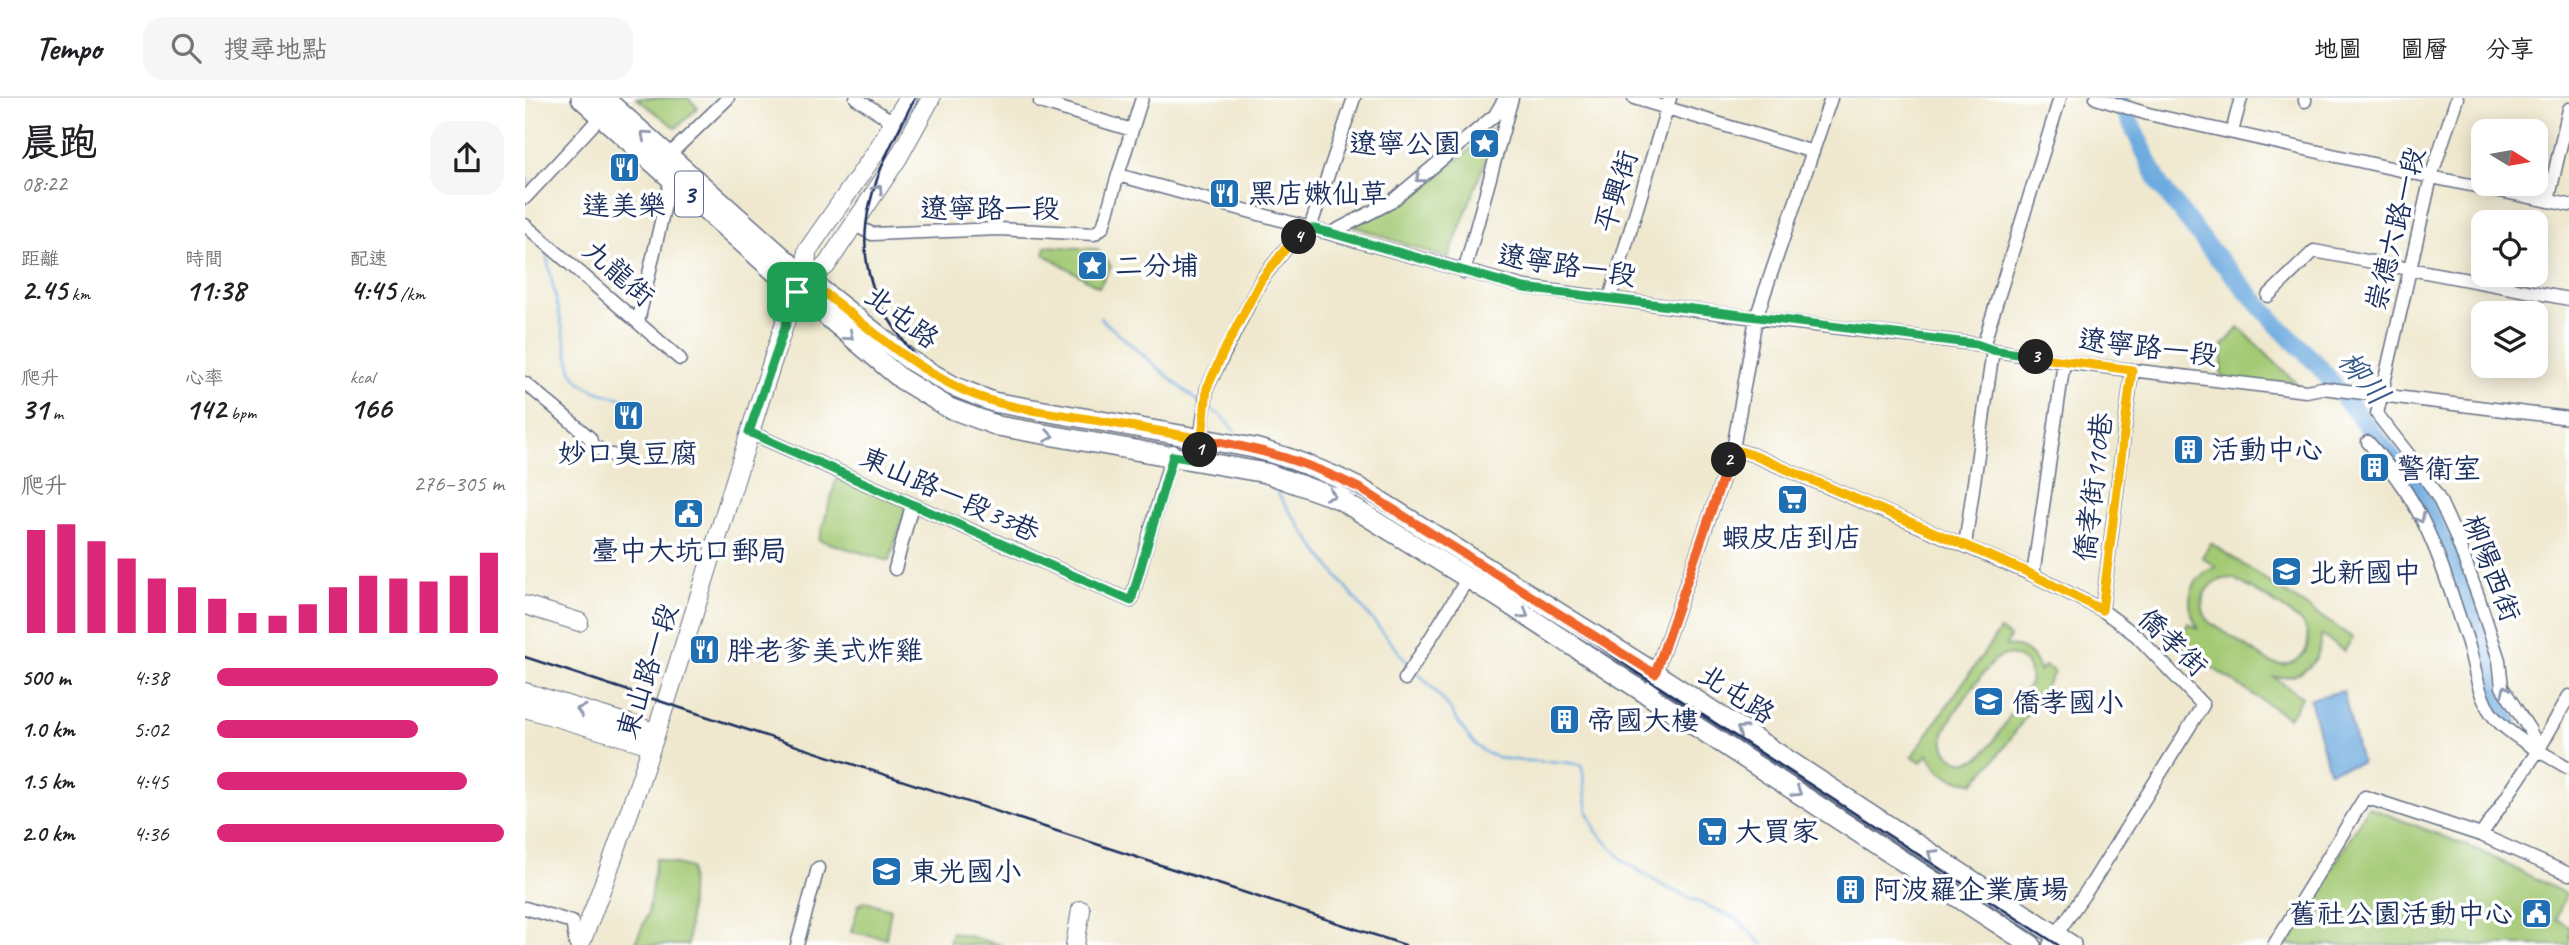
<!DOCTYPE html>
<html lang="zh-TW">
<head>
<meta charset="utf-8">
<style>
  :root { --surface:#fff; --page:#f6f6f6; --text:#202124; --muted:#757577; --line:#e0e0e0; --accent:#db2777 }
  body { margin:0; font-family:Caveat,"LXGW WenKai TC",sans-serif; background:var(--page); color:var(--text); height:100vh; display:flex; flex-direction:column; font-size:26px; white-space:nowrap }
  * { box-sizing:border-box; margin:0 }
  p { font-size:23px; color:var(--muted) }
  .icon { flex:none; width:38px; height:38px; fill:none; stroke:currentColor; stroke-width:2; stroke-linecap:round; stroke-linejoin:round }
  .map { position:relative; flex:1; overflow:hidden }
  .side { display:flex; flex-direction:column; background:var(--surface); width:525px }
  .side>* { flex:none }
  .needle { width:46px; rotate:101deg }
  .fabs { position:absolute; left:1946px; top:21px; display:grid; gap:14px }
  .fabs a { display:grid; place-items:center; width:77px; height:77px; border-radius:14px; background:var(--surface); box-shadow:0 4px 18px #0003; font-size:35px }
  .pin { position:absolute; display:grid; place-items:center; width:60px; height:60px; color:#fff; margin:-30px; border-radius:14px; box-shadow:0 4px 10px #0006 }
  .km { position:absolute; width:35px; height:35px; margin:-18px; border-radius:50%; background:#222; color:#fff; font-size:19px; line-height:35px; text-align:center }
  .round { display:grid; place-items:center; flex:none; width:74px; height:74px; border-radius:21px; background:var(--page) }
  .summary { display:flex; align-items:center; justify-content:space-between; height:119px; padding:0 21px }
  h1 { font-size:38px; font-weight:700; line-height:52px }
  .stats { display:grid; grid-template-columns:repeat(3,1fr); gap:10px; height:119px; padding:7px 21px }
  .stats div { display:grid; align-content:center }
  .stats b { font-size:30px; font-weight:700 }
  .stats small { font-size:19px; font-weight:400 }
  .stats p { font-size:19px }
  .chart { height:196px; padding:14px 21px }
  .chart p { display:flex; justify-content:space-between }
  .chart svg { width:100%; height:126px; margin-top:7px; stroke:var(--accent); stroke-width:6 }
  ul { padding:0 21px; list-style:none; font-size:23px }
  li { display:grid; grid-template-columns:112px 84px 1fr; align-items:center; height:52px }
  li i { height:18px; border-radius:9px; background:var(--accent) }
  header { display:flex; align-items:center; gap:42px; box-sizing:border-box; height:98px; padding:0 35px; background:var(--surface); border-bottom:2px solid var(--line) }
  header strong { font-size:33px }
  nav { display:flex; gap:38px; margin-inline-start:auto; font-size:24px }
  .search { width:490px; height:63px; background:var(--page); display:flex; align-items:center; gap:18px; box-sizing:border-box; padding:0 24px; border-radius:21px; color:var(--muted); font-size:26px }
  main { display:flex; flex:1; min-height:0 }
  .map>svg:first-child { display:block }
  .green { fill:#a3c973; stroke:#5f7c68; stroke-width:2; fill-rule:evenodd }
  .water { fill:#6daadf; stroke:#446c9e; stroke-width:2 }
  .lines { fill:none; stroke-linecap:round; stroke-linejoin:round }
  .stream { stroke:#6daadf; stroke-width:2.5 }
  .river { stroke:#6daadf; stroke-width:18 }
  .street-casing { stroke:#657085; stroke-width:15 }
  .secondary-casing { stroke:#657085; stroke-width:20 }
  .primary-casing { stroke:#657085; stroke-width:22 }
  .street { stroke:#fff; stroke-width:12 }
  .secondary { stroke:#fff; stroke-width:18 }
  .primary { stroke:#fff; stroke-width:19 }
  .rail { stroke:#1b2f5e; stroke-width:2.5 }
  .oneway { stroke:#8d97ae }
  .split-1-casing { stroke:#fff; stroke-width:14 }
  .split-2-casing { stroke:#fff; stroke-width:14 }
  .split-3-casing { stroke:#fff; stroke-width:14 }
  .split-4-casing { stroke:#fff; stroke-width:14 }
  .split-5-casing { stroke:#fff; stroke-width:14 }
  .split-1 { stroke:#22a559; stroke-width:9 }
  .split-2 { stroke:#f0652b; stroke-width:9 }
  .split-3 { stroke:#f5b400; stroke-width:9 }
  .split-4 { stroke:#22a559; stroke-width:9 }
  .split-5 { stroke:#f5b400; stroke-width:9 }
  .labels { text-anchor:middle; dominant-baseline:central; stroke-width:7; stroke-linejoin:round; paint-order:stroke }
  .shield { fill:#fff; stroke:#5f6d8e; stroke-width:2 }
  .shield-label { font-size:26px; font-weight:bold; fill:#1b2f5e }
  .poi-label { font-size:28px; fill:#1b2f5e; stroke:#fff; text-anchor:start }
  .street-label { font-size:28px; fill:#1b2f5e; stroke:#fff }
  .water-label { font-size:30px; font-style:italic; fill:#385a8b; stroke:#fff }
</style>
</head>
<body>
<header>
<strong>Tempo</strong>
<div class="search"><svg class="icon" aria-label="search" viewBox="0 0 24 24"><circle cx="10" cy="10" r="6"/><path d="M15 15l6 6"/></svg>搜尋地點</div>
<nav><a>地圖</a><a>圖層</a><a>分享</a></nav>
</header>
<main>
<section class="side">
<div class="summary"><div><h1>晨跑</h1><p>08:22</p></div><a class="round"><svg class="icon" aria-label="share" viewBox="0 0 24 24"><path d="M12 15V3M7 8l5-5 5 5M5 13v7h14v-7"/></svg></a></div>
<div class="stats">
<div><p>距離</p><b>2.45<small> km</small></b></div>
<div><p>時間</p><b>11:38</b></div>
<div><p>配速</p><b>4:45<small> /km</small></b></div>
</div>
<div class="stats">
<div><p>爬升</p><b>31<small> m</small></b></div>
<div><p>心率</p><b>142<small> bpm</small></b></div>
<div><p>kcal</p><b>166</b></div>
</div>
<div class="chart"><p><span>爬升</span>276–305 m</p>
<svg viewBox="0 0 160 44" preserveAspectRatio="none"><path d="M5 44V8M15 44V6M25 44V12M35 44V18M45 44V25M55 44V28M65 44V32M75 44V37M85 44V38M95 44V34M105 44V28M115 44V24M125 44V25M135 44V26M145 44V24M155 44V16"/></svg>
</div>
<ul>
<li><b>500 m</b>4:38<i style="width:98%"></i></li>
<li><b>1.0 km</b>5:02<i style="width:70%"></i></li>
<li><b>1.5 km</b>4:45<i style="width:87%"></i></li>
<li><b>2.0 km</b>4:36<i style="width:100%"></i></li>
</ul>
</section>
<div class="map">
<svg width="2044" height="847" viewBox="0 0 2044 847">
  <rect width="100%" height="100%" fill="#fff"/>
  <filter id="ink" filterUnits="userSpaceOnUse"><feTurbulence type="fractalNoise" baseFrequency=".0143" numOctaves="2"/><feDisplacementMap in="SourceGraphic" scale="14" xChannelSelector="R" yChannelSelector="G"/><feConvolveMatrix kernelMatrix="1 2 1 2 8 2 1 2 1" color-interpolation-filters="sRGB"/></filter>
  <filter id="wash" filterUnits="userSpaceOnUse"><feTurbulence type="fractalNoise" baseFrequency=".00686" numOctaves="4" result="noise"/><feDisplacementMap in="SourceGraphic" scale="28" xChannelSelector="R" yChannelSelector="G"/><feGaussianBlur stdDeviation="1.57" result="paint"/><feColorMatrix in="noise" values="0 0 0 0 0 0 0 0 0 0 0 0 0 0 0 0 0 1.4 0 .05"/><feComposite in="paint" operator="in"/></filter>
  <g filter="url(#wash)">
    <rect width="100%" height="100%" fill="#efe8ce"/>
    <!-- green -->
    <path class="green" d="M111,0H163L173,10L151,30Z
      M965,32L971,35L923,161L828,128L868,110L944,53Z
      M521,148L572,151L586,168L574,189L519,156Z
      M1714,229L1782,296L1696,280L1698,248Z
      M312,379L382,408L364,463L294,442Z
      M1686,445L1828,540L1819,553L1796,537C1797,565 1776,582 1749,579L1777,599L1764,620L1651,546L1663,525L1674,531C1658,507 1663,480 1691,469L1677,459ZM1699,481L1708,480C1724,490 1769,514 1778,527C1785,536 1785,549 1777,558C1768,567 1758,568 1746,565L1683,523C1672,505 1678,486 1699,481Z
      M1475,532L1485,539L1481,548C1499,548 1509,556 1514,573L1520,568L1530,574C1504,612 1481,653 1448,685C1427,683 1411,675 1403,656L1396,664L1387,658ZM1480,557C1498,557 1508,568 1505,585C1491,606 1474,640 1457,657C1441,673 1414,658 1419,636C1421,624 1457,576 1467,565C1471,560 1475,559 1480,557Z
      M1843,709L1953,752L2041,796L2031,821L2044,828V847H1763Z
      M131,760L166,770L163,847H109L123,816Z
      M338,803L366,811L361,840L326,834L334,806L337,807Z
      M427,834L477,847H436L424,844Z"/>
    <!-- water -->
    <path class="water" d="M1818,593L1836,665L1804,673L1785,601Z"/>
    <g class="lines">
      <!-- stream -->
      <path class="stream" d="M0,76L5,88
        M20,151L47,274C62,296 85,297 110,303
        M575,220L673,304
        M687,312L697,318L710,333
        M748,388C788,451 836,509 884,566
        M891,573C900,582 909,591 917,601C932,618 944,649 966,657C992,667 1029,660 1057,667L1063,713L1071,733L1099,763L1140,789L1212,821L1238,847"/>
      <!-- river -->
      <path class="river" d="M1594,0L1635,87L1685,151L1754,229L1792,266L1894,393L1926,459L1963,565L1966,591L1985,627"/>
    </g>
  </g>
  <g filter="url(#ink)">
    <g class="lines">
      <defs>
        <path id="street" d="M331,0L370,25
          M516,0L515,4L607,32
          M1109,0L1288,54
          M1571,0L1623,16L1906,79L2044,107
          M1932,0L1906,79L1852,316L1894,370L1914,401L1930,436L1953,498L1974,562L1977,589L2004,631L2014,651
          M1780,3V0
          M1707,34L1716,0
          M140,61L203,0
          M593,77L617,0
          M0,100L81,13
          M2023,103L2044,11
          M0,127L155,261
          M330,127L347,136L474,131L569,136L578,129L593,77L999,189L1231,220L1451,246L1468,252L1539,264L1781,293L1797,290L2044,320
          M806,135L866,104L970,17L980,0
          M939,174L987,0
          M1743,198L1789,153L2044,201
          M1085,200L1145,0
          M113,224L146,80
          M1458,248L1535,0
          M0,285L49,326L65,340L67,347L83,356L104,361
          M224,334L606,503L648,353
          M1843,344C1857,360 1870,377 1882,395C1910,438 1924,490 1941,539C1950,564 1951,597 1969,619C1988,640 2019,656 2044,670
          M1208,351L1228,357L1508,477L1577,512L1612,538L1678,607L1567,785L1524,847
          M673,362L682,290L736,182L762,149L785,130L829,0
          M1440,447L1468,252
          M370,471L387,407
          M1508,477L1539,264
          M1577,512L1607,272
          M880,581L943,480
          M1126,599L1130,576L1208,351L1231,220L1306,0
          M1956,737L2014,651L2044,598
          M0,810L47,824L51,847
          M272,847L293,770
          M1749,847L1840,699L1956,737L2044,776"/>
        <path id="secondary" d="M281,180L301,168L373,60L406,0
          M0,507L54,524
          M0,594L130,634
          M0,610L126,647
          M55,847C137,640 194,424 264,212L281,180L282,153L351,54L383,0
          M550,847L556,812"/>
        <path id="primary" d="M56,0L250,174L376,281L424,310L473,328L741,375L814,401L973,499L1506,847
          M79,0L281,180L386,263L428,288L468,304L729,350C767,360 801,373 836,391L1122,570L1546,847"/>
      </defs>
      <!-- street casing -->
      <use href="#street" class="street-casing"/>
      <!-- secondary casing -->
      <use href="#secondary" class="secondary-casing"/>
      <!-- primary casing -->
      <use href="#primary" class="primary-casing"/>
      <!-- street -->
      <use href="#street" class="street"/>
      <!-- secondary -->
      <use href="#secondary" class="secondary"/>
      <!-- primary -->
      <use href="#primary" class="primary"/>
      <!-- rail -->
      <path class="rail" d="M390,0C353,70 315,143 362,218C375,238 386,257 405,272C444,303 496,310 544,318C586,326 627,334 669,341C711,349 752,356 792,373L965,473L1113,575L1533,847
        M0,559L880,847"/>
    </g>
    <!-- one-way arrows -->
    <defs><path id="oneway-chevron" d="M-2-3.5L2.5 0L-2 3.5" fill="none" stroke-width="1.6" stroke-linecap="round" stroke-linejoin="round" transform="scale(1.75)"/></defs>
    <g class="oneway">
      <use href="#oneway-chevron" transform="translate(120 37) rotate(-139)"/>
      <use href="#oneway-chevron" transform="translate(895 80) rotate(141)"/>
      <use href="#oneway-chevron" transform="translate(353 91) rotate(-57)"/>
      <use href="#oneway-chevron" transform="translate(324 238) rotate(41)"/>
      <use href="#oneway-chevron" transform="translate(524 338) rotate(9)"/>
      <use href="#oneway-chevron" transform="translate(806 397) rotate(23)"/>
      <use href="#oneway-chevron" transform="translate(1895 420) rotate(63)"/>
      <use href="#oneway-chevron" transform="translate(999 516) rotate(33)"/>
      <use href="#oneway-chevron" transform="translate(1981 592) rotate(-114)"/>
      <use href="#oneway-chevron" transform="translate(56 612) rotate(-163)"/>
      <use href="#oneway-chevron" transform="translate(1216 632) rotate(-147)"/>
      <use href="#oneway-chevron" transform="translate(1272 694) rotate(33)"/>
      <use href="#oneway-chevron" transform="translate(1407 756) rotate(-147)"/>
    </g>
  </g>
  <g class="lines" filter="url(#ink)">
    <defs>
      <path id="split-1" d="M272,194L224,334L606,503L648,358L673,362L675,352"/>
      <path id="split-2" d="M675,352L677,341C737,351 781,363 836,391L1130,576L1204,362"/>
      <path id="split-3" d="M1204,362L1208,351L1228,357L1500,473L1577,512L1607,272L1511,259"/>
      <path id="split-4" d="M774,139L785,130L806,135L999,190L1451,246L1468,252L1511,259"/>
      <path id="split-5" d="M272,194L281,180C332,220 382,267 442,294C474,308 511,313 545,318C589,325 633,333 677,341L682,290L698,255L736,182L762,149L774,139"/>
    </defs>
    <!-- split-1 casing -->
    <use href="#split-1" class="split-1-casing"/>
    <!-- split-2 casing -->
    <use href="#split-2" class="split-2-casing"/>
    <!-- split-3 casing -->
    <use href="#split-3" class="split-3-casing"/>
    <!-- split-4 casing -->
    <use href="#split-4" class="split-4-casing"/>
    <!-- split-5 casing -->
    <use href="#split-5" class="split-5-casing"/>
    <!-- split-1 -->
    <use href="#split-1" class="split-1"/>
    <!-- split-2 -->
    <use href="#split-2" class="split-2"/>
    <!-- split-3 -->
    <use href="#split-3" class="split-3"/>
    <!-- split-4 -->
    <use href="#split-4" class="split-4"/>
    <!-- split-5 -->
    <use href="#split-5" class="split-5"/>
  </g>
  <!-- icons -->
  <defs>
    <symbol id="sight-square" viewBox="-11 -11 22 22"><rect x="-9" y="-9" width="18" height="18" rx="4" fill="#1f6fb2" stroke="#fff"/><path d="M0-6L1.8-2.2L6-1.7L2.9 1.2L3.7 5.4L0 3.3L-3.7 5.4L-2.9 1.2L-6-1.7L-1.8-2.2Z" fill="#fff"/></symbol>
    <symbol id="restaurant-square" viewBox="-11 -11 22 22"><rect x="-9" y="-9" width="18" height="18" rx="4" fill="#1f6fb2" stroke="#fff"/><path d="M-5-6h1v4h1v-4h1v4h1v-4h1v5L-1.5 .5V6h-2V.5L-5-1ZM5-6V6H3V1.5H1.5Q1.5-4 5-6Z" fill="#fff"/></symbol>
    <symbol id="building-square" viewBox="-11 -11 22 22"><rect x="-9" y="-9" width="18" height="18" rx="4" fill="#1f6fb2" stroke="#fff"/><path d="M-4-6H4V6H1V3H-1V6H-4ZM-2.5-4.3h1.7v1.8h-1.7ZM.8-4.3h1.7v1.8H.8ZM-2.5-1h1.7V.8h-1.7ZM.8-1h1.7V.8H.8Z" fill="#fff"/></symbol>
    <symbol id="supermarket-square" viewBox="-11 -11 22 22"><rect x="-9" y="-9" width="18" height="18" rx="4" fill="#1f6fb2" stroke="#fff"/><path d="M-6-5.5h2.5l.6 2H6L4.5 2H-2.5L-4.4-4H-6ZM-1.5 3.2a1.3 1.3 0 1 0 .1 0ZM3 3.2a1.3 1.3 0 1 0 .1 0Z" fill="#fff"/></symbol>
    <symbol id="civic-square" viewBox="-11 -11 22 22"><rect x="-9" y="-9" width="18" height="18" rx="4" fill="#1f6fb2" stroke="#fff"/><path d="M-.6-6.5H3V-4.5H.6V-3L4-1V1h2V6H-6V1h2V-1L-.6-3ZM-1.2 2.5V6h2.4V2.5Z" fill="#fff"/></symbol>
    <symbol id="school-square" viewBox="-11 -11 22 22"><rect x="-9" y="-9" width="18" height="18" rx="4" fill="#1f6fb2" stroke="#fff"/><path d="M0-5L7-2L0 1L-7-2ZM-4 1L0 2.5L4 1V4Q0 6-4 4Z" fill="#fff"/></symbol>
  </defs>
  <g fill-rule="evenodd">
    <use href="#sight-square" x="942" y="28" width="35" height="35"/>
    <use href="#restaurant-square" x="82" y="52" width="35" height="35"/>
    <use href="#restaurant-square" x="682" y="78" width="35" height="35"/>
    <use href="#sight-square" x="550" y="150" width="35" height="35"/>
    <use href="#restaurant-square" x="86" y="300" width="35" height="35"/>
    <use href="#building-square" x="1646" y="334" width="35" height="35"/>
    <use href="#building-square" x="1832" y="352" width="35" height="35"/>
    <use href="#supermarket-square" x="1250" y="384" width="35" height="35"/>
    <use href="#civic-square" x="146" y="398" width="35" height="35"/>
    <use href="#school-square" x="1744" y="456" width="35" height="35"/>
    <use href="#restaurant-square" x="162" y="534" width="35" height="35"/>
    <use href="#school-square" x="1446" y="586" width="35" height="35"/>
    <use href="#building-square" x="1022" y="604" width="35" height="35"/>
    <use href="#supermarket-square" x="1170" y="716" width="35" height="35"/>
    <use href="#school-square" x="344" y="756" width="35" height="35"/>
    <use href="#building-square" x="1308" y="774" width="35" height="35"/>
    <use href="#civic-square" x="1994" y="798" width="35" height="35"/>
  </g>
  <g class="labels">
    <!-- shield labels -->
    <rect class="shield" x="150" y="73.5" width="28" height="45" rx="5"/>
    <g class="shield-label">
      <text x="164" y="96">3</text>
    </g>
    <!-- poi labels -->
    <g class="poi-label">
      <text x="936" y="45" text-anchor="end">遼寧公園</text>
      <text x="723" y="95">黑店嫩仙草</text>
      <text x="99" y="107" text-anchor="middle">達美樂</text>
      <text x="590" y="167">二分埔</text>
      <text x="1686" y="351">活動中心</text>
      <text x="103" y="355" text-anchor="middle">妙口臭豆腐</text>
      <text x="1872" y="370">警衛室</text>
      <text x="1267" y="439" text-anchor="middle">蝦皮店到店</text>
      <text x="164" y="452" text-anchor="middle">臺中大坑口郵局</text>
      <text x="1784" y="474">北新國中</text>
      <text x="202" y="552">胖老爹美式炸雞</text>
      <text x="1487" y="604">僑孝國小</text>
      <text x="1062" y="622">帝國大樓</text>
      <text x="1210" y="733">大買家</text>
      <text x="385" y="773">東光國小</text>
      <text x="1348" y="791">阿波羅企業廣場</text>
      <text x="1988" y="815" text-anchor="end">舊社公園活動中心</text>
    </g>
    <!-- street labels -->
    <g class="street-label">
      <text transform="translate(1091 93) rotate(-73)">平興街</text>
      <text x="465" y="110">遼寧路一段</text>
      <text transform="translate(1870 131) rotate(-76)">崇德六路一段</text>
      <text transform="translate(1042 167) rotate(9)">遼寧路一段</text>
      <text transform="translate(94 175) rotate(41)">九龍街</text>
      <text transform="translate(377 219) rotate(37)">北屯路</text>
      <text transform="translate(1623 249) rotate(7)">遼寧路一段</text>
      <text transform="translate(1568 389) rotate(-83)">僑孝街110巷</text>
      <text transform="translate(425 396) rotate(24)">東山路一段33巷</text>
      <text transform="translate(1967 470) rotate(69)">柳陽西街</text>
      <text transform="translate(1648 544) rotate(44)">僑孝街</text>
      <text transform="translate(122 573) rotate(-72)">東山路一段</text>
      <text transform="translate(1212 596) rotate(33)">北屯路</text>
    </g>
    <!-- water labels -->
    <g class="water-label">
      <text transform="translate(1839 280) rotate(51)">柳川</text>
    </g>
  </g>
</svg>
<div class="fabs">
<a><svg class="needle" viewBox="-14 -14 28 28"><path d="M0-13l5 13h-10z" fill="#e53935"/><path d="M0 13l5-13h-10z" fill="#757577"/></svg></a>
<a><svg class="icon" aria-label="locate" viewBox="0 0 24 24"><circle cx="12" cy="12" r="6"/><path d="M12 2v4M12 18v4M2 12h4M18 12h4"/></svg></a>
<a><svg class="icon" aria-label="layers" viewBox="0 0 24 24"><path d="M12 4l9 5-9 5-9-5zM3 14l9 5 9-5"/></svg></a>
</div>
<div class="pin" style="left:272px;top:194px;background:#1e9e55"><svg class="icon" aria-label="arrive" viewBox="0 0 24 24"><path d="M6 21V4h12l-3 4 3 4H6"/></svg></div>
<b class="km" style="left:675px;top:352px">1</b>
<b class="km" style="left:1204px;top:362px">2</b>
<b class="km" style="left:1511px;top:259px">3</b>
<b class="km" style="left:774px;top:139px">4</b>
</div>
</main>
</body>
</html>
